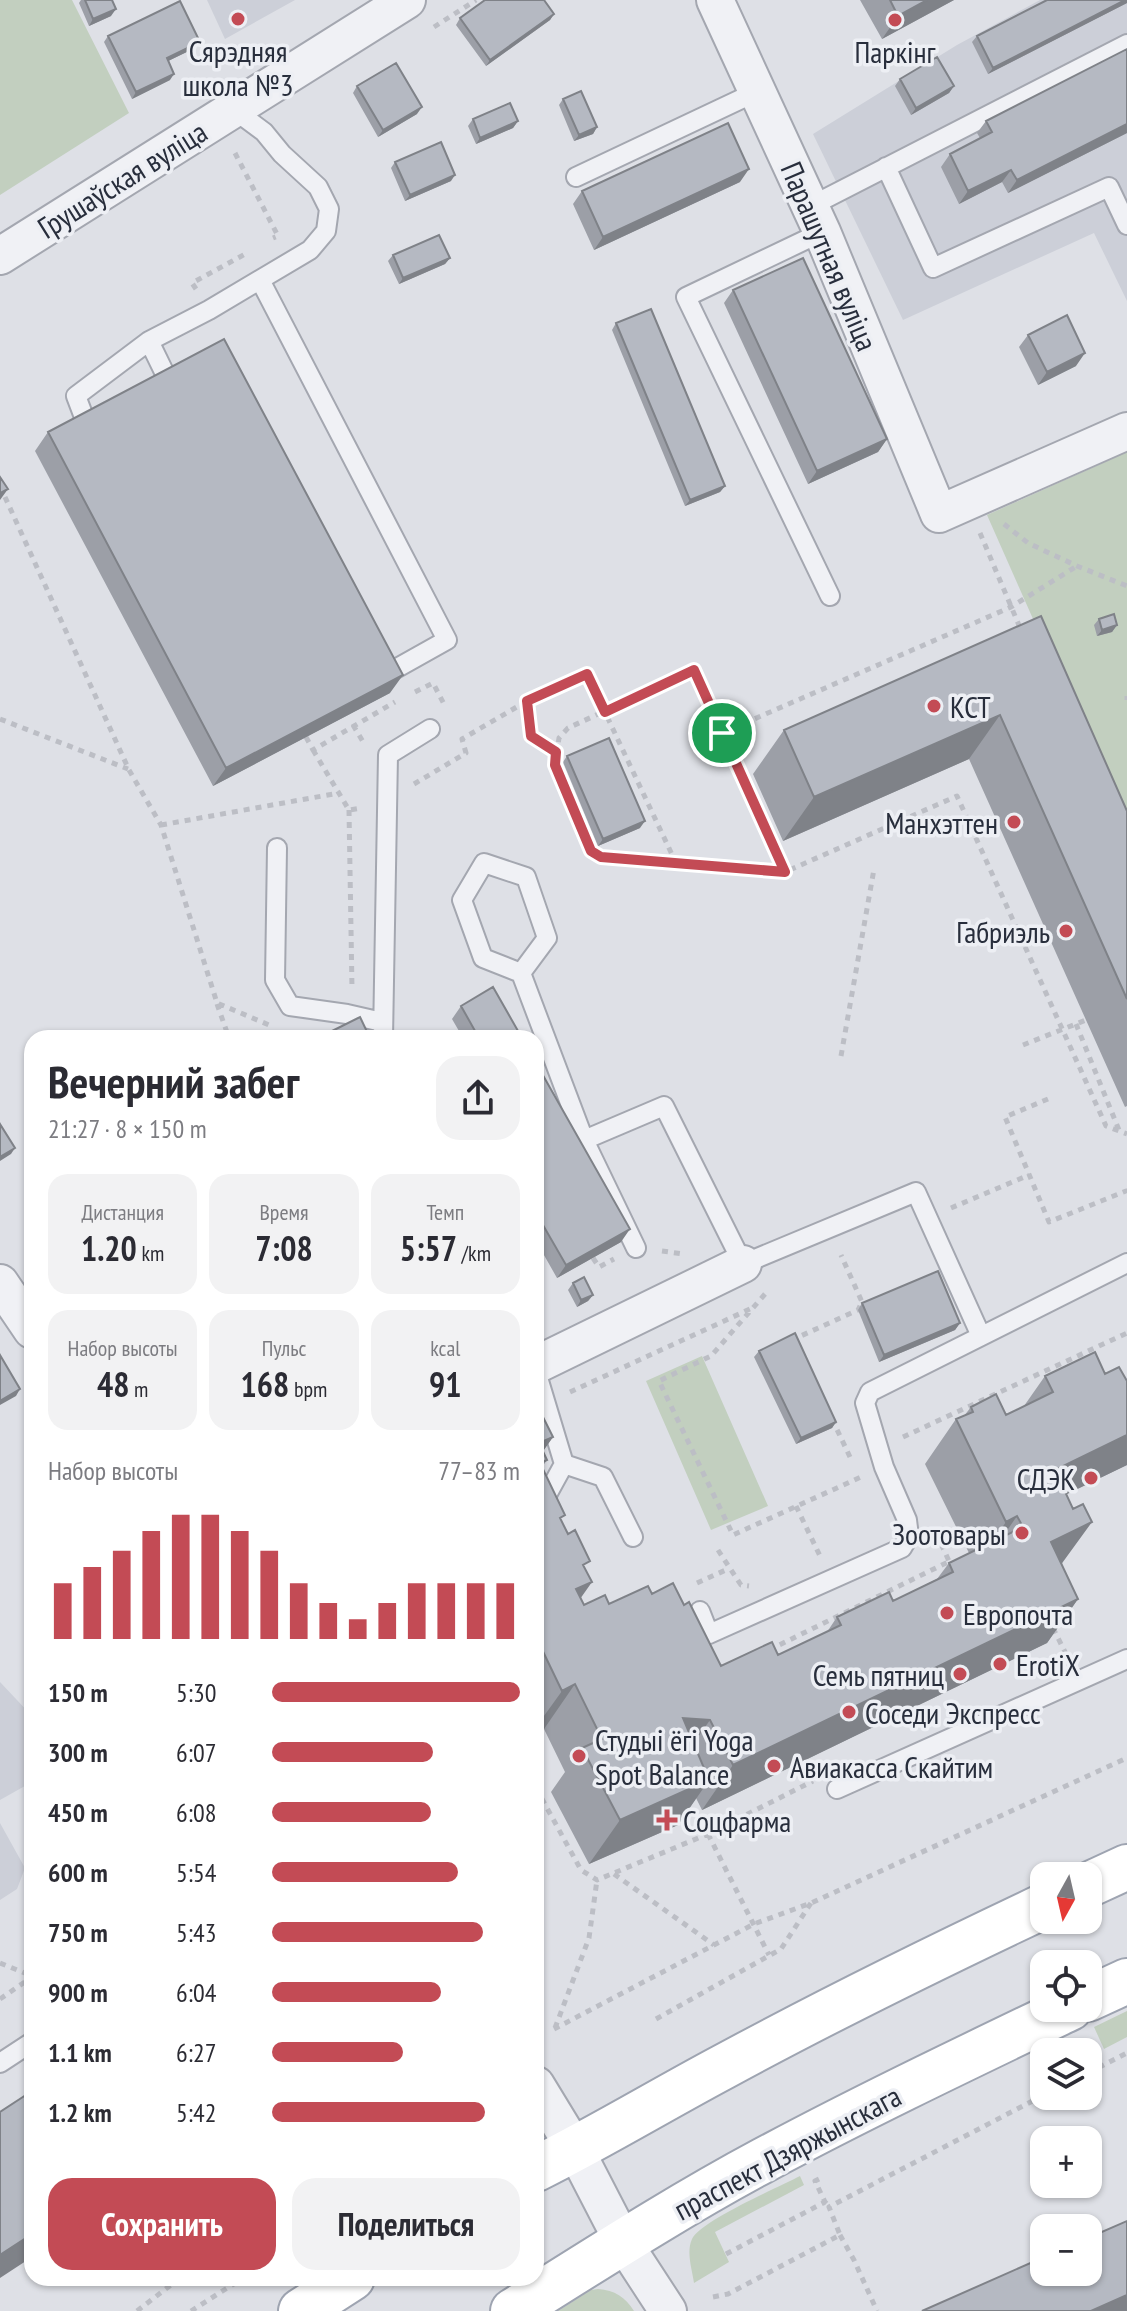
<!DOCTYPE html>
<html lang="ru">
<head>
<meta charset="utf-8">
<style>
  :root { --surface:#fff; --page:#f2f2f3; --text:#2b2b33; --muted:#7c7c81; --accent:#c34b55 }
  body { margin:0; font-family:"PT Sans Narrow",sans-serif; background:var(--page); color:var(--text); height:100vh; display:flex; flex-direction:column; font-size:30px; white-space:nowrap }
  * { box-sizing:border-box; margin:0 }
  p { font-size:26px; color:var(--muted) }
  .icon { flex:none; width:44px; height:44px; fill:none; stroke:currentColor; stroke-width:2; stroke-linecap:round; stroke-linejoin:round }
  .map { position:relative; flex:1; overflow:hidden }
  .panel { position:absolute; left:24px; top:1030px; width:520px; height:1256px; display:flex; flex-direction:column; background:var(--surface); border-radius:24px; box-shadow:0 2px 6px #0004 }
  .panel>* { flex:none }
  .needle { width:52px; rotate:188deg }
  .controls { position:absolute; left:1030px; top:1862px; display:grid; gap:16px }
  .controls a { display:grid; place-items:center; width:72px; height:72px; border-radius:16px; background:var(--surface); box-shadow:0 2px 6px #0004; font-size:40px }
  .pin { position:absolute; display:grid; place-items:center; width:68px; height:68px; color:#fff; margin:-34px; border:4px solid #fff; border-radius:50%; box-shadow:0 2px 8px #0007 }
  .round { display:grid; place-items:center; flex:none; width:84px; height:84px; border-radius:24px; background:var(--page) }
  .summary { display:flex; align-items:center; justify-content:space-between; height:136px; padding:0 24px }
  h1 { font-size:44px; font-weight:600; line-height:60px }
  .metrics { display:grid; grid-template-columns:repeat(3,1fr); gap:12px; height:136px; padding:8px 24px }
  .metrics div { display:grid; align-content:center; border-radius:20px; background:var(--page); text-align:center }
  .metrics b { font-size:34px; font-weight:600 }
  .metrics small { font-size:22px; font-weight:400 }
  .metrics p { font-size:22px }
  .chart { height:224px; padding:16px 24px }
  .chart p { display:flex; justify-content:space-between }
  .chart svg { width:100%; height:144px; margin-top:8px; stroke:var(--accent); stroke-width:6 }
  .button { display:flex; gap:16px; margin-top:auto; padding:16px 24px }
  .button a { flex:1; height:92px; border-radius:24px; background:var(--accent); color:#fff; font-size:32px; font-weight:600; line-height:92px; text-align:center }
  .button a+a { background:var(--page); color:var(--text) }
  ul { padding:0 24px; list-style:none; font-size:26px }
  li { display:grid; grid-template-columns:128px 96px 1fr; align-items:center; height:60px }
  li i { height:20px; border-radius:10px; background:var(--accent) }
  .map>svg:first-child { display:block }
  .built { fill:#cccfd8 }
  .green { fill:#c2cfbf }
  .lines { fill:none; stroke-linecap:round; stroke-linejoin:round }
  .service-casing { stroke:#a4a7b0; stroke-width:22 }
  .minor-casing { stroke:#a4a7b0; stroke-width:40 }
  .primary-casing { stroke:#9ea4b1; stroke-width:48 }
  .path { stroke:#bcbec5; stroke-width:5; stroke-dasharray:6 6; stroke-linecap:butt }
  .service { stroke:#f0f1f5; stroke-width:18 }
  .minor { stroke:#f0f1f5; stroke-width:36 }
  .primary { stroke:#fff; stroke-width:44 }
  .wall { fill:#9c9fa7 }
  .shaded-wall { fill:#7f8288 }
  .building { fill:#b5b9c2; stroke:#7f8288; stroke-width:2 }
  .route-casing { stroke:#fff; stroke-width:16 }
  .route { stroke:#c34b55; stroke-width:10 }
  .poi-dot { fill:#c34b55; stroke:#edeff4; stroke-width:3 }
  .labels { text-anchor:middle; dominant-baseline:central; stroke-width:7; stroke-linejoin:round; paint-order:stroke }
  .poi-label { font-size:30px; fill:#282e3c; stroke:#edeff4; text-anchor:start }
  .street-label { font-size:30px; fill:#282e3c; stroke:#edeff4 }
</style>
</head>
<body>
<div class="map">
<svg width="1127" height="2311" viewBox="0 0 1127 2311">
  <rect width="100%" height="100%" fill="#dee0e6"/>
  <!-- built -->
  <path class="built" d="M207,0H295L225,39Z
    M1040,0H1127V301L1094,233L903,320L813,134L957,45Z
    M0,1682L32,1716V1782L0,1800Z
    M0,1823L25,1868L17,1889L0,1900Z"/>
  <!-- green -->
  <path class="green" d="M0,0H72L129,113L0,195Z
    M1127,452V831L987,515Z
    M702,1356L768,1506L711,1530L646,1381Z
    M1127,2011V2037L1104,2049L1094,2027Z
    M800,2176L804,2185L715,2232L729,2262L694,2283C692,2269 686,2252 692,2239C700,2221 779,2187 800,2176Z
    M598,2289C615,2290 625,2297 634,2311H558L591,2290Z"/>
  <g class="lines">
    <defs>
      <path id="service" d="M886,167L933,268L1109,187L1127,225
        M576,177L756,92
        M811,206L1127,44
        M822,232L686,297L830,596
        M260,280L447,640L381,677
        M149,341L168,380
        M87,425L76,396L149,341L209,310L310,250L326,231L329,209L318,187L282,154L264,132L233,109
        M277,848L275,980L290,1006L347,1014L382,1022
        M521,973L547,938L526,877L484,863L462,900L483,958L521,973L584,1140
        M383,1038L388,755L430,729
        M636,1248L584,1140L664,1106L743,1264L916,1192L981,1336
        M536,1371L564,1464L542,1504L536,1507
        M564,1464L603,1477L633,1537
        M700,1611L709,1634L902,1548L909,1536L907,1520L884,1467L865,1403L870,1392L1127,1263
        M837,1789L1127,1659
        M0,2063L32,2042"/>
      <path id="minor" d="M715,0L822,232L939,514L1127,431
        M0,256L407,0
        M0,1283L32,1330
        M536,1365L743,1264
        M536,2085L575,2149L623,2242L668,2311"/>
      <path id="primary" d="M1088,1885L1127,1867
        M1088,1999L1127,1981
        M536,2169C600,2137 661,2100 723,2067C828,2010 936,1957 1044,1906
        M301,2311L352,2278
        M513,2311C596,2259 678,2206 764,2160C865,2106 968,2057 1070,2008"/>
    </defs>
    <!-- service casing -->
    <use href="#service" class="service-casing"/>
    <!-- minor casing -->
    <use href="#minor" class="minor-casing"/>
    <!-- primary casing -->
    <use href="#primary" class="primary-casing"/>
    <!-- path -->
    <path class="path" d="M434,27L476,0
      M235,153L278,236L273,238
      M196,289L192,283L247,253
      M0,486L129,770L161,825L217,1003L269,1025
      M1004,524L1028,543L1077,566L1127,586
      M980,533L1021,630
      M415,692L433,683L445,706
      M1127,696V700
      M527,701L531,736L556,752
      M0,719L128,769
      M353,725L365,745
      M722,733L1011,607L1077,566
      M306,737L313,750L395,702
      M313,750L349,810L361,808
      M414,784L466,753L462,739L527,701L587,674L676,863
      M349,810L352,989
      M161,825L339,793
      M785,872L694,670L568,728L559,738L555,765L591,851L601,857L785,872L957,796L1106,1126L1127,1134
      M217,1004L229,1038
      M1076,1024L1119,1130
      M1023,1045L1086,1020
      M841,1056L874,869
      M1048,1099L1005,1117L1049,1222L1126,1191L1127,1193
      M951,1208L1029,1175
      M662,1251L683,1254
      M593,1258L599,1267L614,1259
      M765,1294L711,1356L659,1381L733,1535L861,1477
      M795,1342L794,1339L858,1310L862,1302L841,1255
      M570,1392L750,1309
      M832,1419L850,1457
      M903,1437L1127,1333
      M796,1506L820,1556
      M936,1533L949,1561
      M718,1550L741,1585L749,1586
      M697,1583L728,1569
      M1053,1628L1068,1658
      M769,1650L950,1561
      M536,1788L581,1870L597,1880L708,1834L813,1781
      M708,1834L769,1955
      M614,1874L714,1945
      M0,1963L32,1976
      M0,1999L32,1977
      M656,2019L781,1949L811,1903
      M555,2028L589,1938L597,1880
      M554,2029L754,1924L811,1903L1127,1758
      M1088,2073L1127,2053
      M819,2179L815,2181L825,2202
      M840,2235L854,2260L877,2311
      M726,2254L825,2202L827,2204
      M713,2297L728,2294L840,2235L829,2207L1044,2095
      M137,2311L180,2278
      M191,2311L243,2278"/>
    <!-- service -->
    <use href="#service" class="service"/>
    <!-- minor -->
    <use href="#minor" class="minor"/>
    <!-- primary -->
    <use href="#primary" class="primary"/>
  </g>
  <!-- wall -->
  <path class="wall" d="M81,0H112L111,16L89,26L79,3Z
    M860,0H954L882,39Z
    M1127,0V3L988,74L972,42L977,36Z
    M554,14L550,20L486,66L456,25L460,18Z
    M108,36L195,48L168,61L170,80L132,99L104,42Z
    M1127,49V133L1008,193L1002,182L959,204L941,167L950,154L980,138L977,133L986,121Z
    M900,79L954,86L949,93L911,115L895,86Z
    M357,86L417,114L378,137L353,93Z
    M563,99L597,127L593,134L574,141L559,105Z
    M473,119L518,121L513,128L476,144L468,126Z
    M395,162L451,181L405,201L391,168Z
    M740,182L594,250L573,204L582,191Z
    M393,255L450,258L445,264L399,284L388,261Z
    M733,290L887,439L878,452L808,484L724,303Z
    M616,323L725,486L720,492L685,506L612,330Z
    M1028,335L1076,366L1038,385L1019,347Z
    M48,432L390,693L213,786L35,451Z
    M1041,616L1127,811V1106L1125,1107L969,759L783,841L753,774L784,730Z
    M1099,619L1117,625L1112,632L1097,636L1094,625Z
    M567,756L640,828L598,846L563,762Z
    M461,1006L522,1038H463L452,1019Z
    M536,1063L621,1242L557,1278L536,1241Z
    M573,1283L593,1295L588,1301L577,1307L568,1290Z
    M862,1303L960,1323L955,1330L879,1362L858,1310Z
    M759,1351L836,1422L832,1428L796,1444L754,1357Z
    M1105,1374L1127,1381V1465L1066,1494L1062,1565L1078,1599L1047,1643L702,1810L696,1798L678,1825L589,1864L551,1792L565,1772L544,1729L536,1732V1420L553,1437L543,1451L547,1460L542,1467L561,1521L585,1568L580,1598L584,1605L609,1604L652,1594L684,1605L721,1666L778,1655L827,1632L837,1617L893,1601L937,1579L949,1563L969,1553L925,1464L956,1419L964,1416L971,1407L1006,1415L1024,1406L1045,1376Z"/>
  <!-- shaded-wall -->
  <path class="shaded-wall" d="M927,0H954L882,39L898,16Z
    M1125,0H1127V3L988,74L993,68Z
    M116,9L111,16L89,26L93,19Z
    M554,14L550,20L486,66L490,60Z
    M200,42L195,48L162,64L167,58Z
    M174,74L170,80L132,99L136,92Z
    M954,86L949,93L911,115L916,108Z
    M422,107L417,114L378,137L383,130Z
    M518,121L513,128L476,144L480,138Z
    M1127,124V133L1008,193L1017,180Z
    M597,127L593,134L574,141L579,135Z
    M749,169L740,182L594,250L603,237Z
    M1011,170L1002,182L959,204L968,191Z
    M455,175L451,181L405,201L410,195Z
    M450,258L445,264L399,284L403,278Z
    M1085,353L1076,366L1038,385L1047,372Z
    M887,439L878,452L808,484L817,471Z
    M725,486L720,492L685,506L690,500Z
    M8,489L0,500V493Z
    M1117,625L1112,632L1097,636L1102,630Z
    M403,675L390,693L213,786L226,768Z
    M1000,715L969,759L783,841L814,797Z
    M645,821L640,828L598,846L603,839Z
    M15,1148L11,1154L0,1161V1157Z
    M630,1229L621,1242L557,1278L566,1265Z
    M593,1295L588,1301L577,1307L581,1300Z
    M960,1323L955,1330L879,1362L884,1355Z
    M20,1389L16,1396L0,1405V1401Z
    M836,1422L832,1428L796,1444L801,1438Z
    M1127,1435V1465L1024,1515L1055,1470Z
    M553,1437L536,1461L539,1443Z
    M1017,1516L986,1561L975,1566L1006,1522Z
    M1092,1522L1060,1566L1051,1542Z
    M592,1582L561,1626L576,1589Z
    M1078,1599L1047,1643L702,1810L733,1765Z
    M575,1684L544,1729L536,1732V1727L562,1691Z
    M683,1718L710,1720L679,1764Z
    M709,1780L678,1825L589,1864L620,1820Z
    M32,2234V2257L0,2278V2255Z
    M1127,2295V2311H1091Z"/>
  <!-- building -->
  <path class="building" d="M85,0H112L116,9L93,19Z
    M485,0H544L554,14L490,60L460,18Z
    M890,0H927L898,16Z
    M1047,0H1125L993,68L977,36Z
    M180,1L200,42L167,58L174,74L136,92L108,36Z
    M1127,49V124L1017,180L1011,170L968,191L950,154L992,132L986,121Z
    M937,57L954,86L916,108L900,79Z
    M396,63L422,107L383,130L357,86Z
    M581,91L597,127L579,135L563,99Z
    M510,103L518,121L480,138L473,119Z
    M728,123L749,169L603,237L582,191Z
    M441,142L455,175L410,195L395,162Z
    M439,235L450,258L403,278L393,255Z
    M803,258L887,439L817,471L733,290Z
    M651,309L725,486L690,500L616,323Z
    M1067,315L1085,353L1047,372L1028,335Z
    M224,339L403,675L226,768L48,432Z
    M0,477L8,489L0,493Z
    M1114,614L1117,625L1102,630L1099,619Z
    M1041,616L1127,811V999L1000,715L814,797L784,730Z
    M609,738L645,821L603,839L567,756Z
    M493,987L522,1038H479L461,1006Z
    M360,1017L370,1038H318Z
    M536,1063L630,1229L566,1265L536,1213Z
    M0,1124L15,1148L0,1157Z
    M938,1271L960,1323L884,1355L862,1303Z
    M584,1277L593,1295L581,1300L573,1283Z
    M795,1333L836,1422L801,1438L759,1351Z
    M1095,1352L1105,1374L1119,1367L1127,1381V1435L1055,1470L1073,1509L1083,1504L1092,1522L1051,1542L1078,1599L733,1765L710,1720L683,1718L709,1780L620,1820L582,1748L602,1739L575,1684L562,1691L536,1637V1420L543,1417L553,1437L539,1443L547,1460L540,1463L565,1515L560,1518L568,1534L575,1530L590,1561L583,1565L592,1582L576,1589L584,1605L605,1595L609,1604L648,1586L652,1594L673,1583L684,1605L689,1602L721,1666L772,1642L778,1655L841,1625L837,1617L862,1605L889,1592L893,1601L953,1572L949,1563L1023,1527L1017,1516L1006,1522L956,1419L973,1412L971,1407L996,1394L1006,1415L1053,1392L1045,1376Z
    M0,1355L20,1389L0,1401Z
    M32,2091V2234L0,2255V2112Z
    M1127,2221V2295L1091,2311H922L1044,2257V2272H1088V2238Z"/>
  <g class="lines">
    <defs>
      <path id="route" d="M694,670L785,872L601,857L591,851L555,765L556,752L531,736L527,701L587,674L605,712Z"/>
    </defs>
    <!-- route casing -->
    <use href="#route" class="route-casing"/>
    <!-- route -->
    <use href="#route" class="route"/>
  </g>
  <!-- markers -->
  <g class="poi-dot">
    <circle cx="238" cy="19" r="8"/>
    <circle cx="895" cy="20" r="8"/>
    <circle cx="934" cy="706" r="8"/>
    <circle cx="1014" cy="822" r="8"/>
    <circle cx="1066" cy="931" r="8"/>
    <circle cx="1091" cy="1478" r="8"/>
    <circle cx="1022" cy="1533" r="8"/>
    <circle cx="947" cy="1613" r="8"/>
    <circle cx="1000" cy="1664" r="8"/>
    <circle cx="960" cy="1674" r="8"/>
    <circle cx="849" cy="1712" r="8"/>
    <circle cx="579" cy="1756" r="8"/>
    <circle cx="774" cy="1766" r="8"/>
    <path d="M663 1808h8v8h8v8h-8v8h-8v-8h-8v-8h8z"/>
  </g>
  <g class="labels">
    <!-- poi labels -->
    <g class="poi-label">
      <text x="238" y="50" text-anchor="middle">Сярэдняя<tspan x="238" dy="34">школа №3</tspan></text>
      <text x="895" y="51" text-anchor="middle">Паркінг</text>
      <text x="950" y="706">КСТ</text>
      <text x="998" y="822" text-anchor="end">Манхэттен</text>
      <text x="1050" y="931" text-anchor="end">Габриэль</text>
      <text x="1075" y="1478" text-anchor="end">СДЭК</text>
      <text x="1006" y="1533" text-anchor="end">Зоотовары</text>
      <text x="963" y="1613">Европочта</text>
      <text x="1016" y="1664">ErotiX</text>
      <text x="944" y="1674" text-anchor="end">Семь пятниц</text>
      <text x="865" y="1712">Соседи Экспресс</text>
      <text x="595" y="1739">Студыі ёгі Yoga<tspan x="595" dy="34">Spot Balance</tspan></text>
      <text x="790" y="1766">Авиакасса Скайтим</text>
      <text x="683" y="1820">Соцфарма</text>
    </g>
    <!-- street labels -->
    <g class="street-label">
      <text transform="translate(122 179) rotate(-32)">Грушаўская вуліца</text>
      <text transform="translate(830 256) rotate(67)">Парашутная вуліца</text>
      <text transform="translate(787 2152) rotate(-28)">праспект Дзяржынскага</text>
    </g>
  </g>
</svg>
<div class="controls">
<a><svg class="needle" viewBox="-14 -14 28 28"><path d="M0-13l5 13h-10z" fill="#e53935"/><path d="M0 13l5-13h-10z" fill="#7c7c81"/></svg></a>
<a><svg class="icon" aria-label="locate" viewBox="0 0 24 24"><circle cx="12" cy="12" r="6"/><path d="M12 2v4M12 18v4M2 12h4M18 12h4"/></svg></a>
<a><svg class="icon" aria-label="layers" viewBox="0 0 24 24"><path d="M12 4l9 5-9 5-9-5zM3 14l9 5 9-5"/></svg></a>
<a>+</a>
<a>−</a>
</div>
<div class="pin" style="left:722px;top:733px;background:#1e9e55"><svg class="icon" aria-label="arrive" viewBox="0 0 24 24"><path d="M6 21V4h12l-3 4 3 4H6"/></svg></div>
<section class="panel">
<div class="summary"><div><h1>Вечерний забег</h1><p>21:27 · 8 × 150 m</p></div><a class="round"><svg class="icon" aria-label="share" viewBox="0 0 24 24"><path d="M12 15V3M7 8l5-5 5 5M5 13v7h14v-7"/></svg></a></div>
<div class="metrics">
<div><p>Дистанция</p><b>1.20<small> km</small></b></div>
<div><p>Время</p><b>7:08</b></div>
<div><p>Темп</p><b>5:57<small> /km</small></b></div>
</div>
<div class="metrics">
<div><p>Набор высоты</p><b>48<small> m</small></b></div>
<div><p>Пульс</p><b>168<small> bpm</small></b></div>
<div><p>kcal</p><b>91</b></div>
</div>
<div class="chart"><p><span>Набор высоты</span>77–83 m</p>
<svg viewBox="0 0 160 44" preserveAspectRatio="none"><path d="M5 44V27M15 44V22M25 44V17M35 44V11M45 44V6M55 44V6M65 44V11M75 44V17M85 44V27M95 44V33M105 44V38M115 44V33M125 44V27M135 44V27M145 44V27M155 44V27"/></svg>
</div>
<ul>
<li><b>150 m</b>5:30<i style="width:100%"></i></li>
<li><b>300 m</b>6:07<i style="width:65%"></i></li>
<li><b>450 m</b>6:08<i style="width:64%"></i></li>
<li><b>600 m</b>5:54<i style="width:75%"></i></li>
<li><b>750 m</b>5:43<i style="width:85%"></i></li>
<li><b>900 m</b>6:04<i style="width:68%"></i></li>
<li><b>1.1 km</b>6:27<i style="width:53%"></i></li>
<li><b>1.2 km</b>5:42<i style="width:86%"></i></li>
</ul>
<div class="button"><a>Сохранить</a><a>Поделиться</a></div>
</section>
</div>
</body>
</html>
